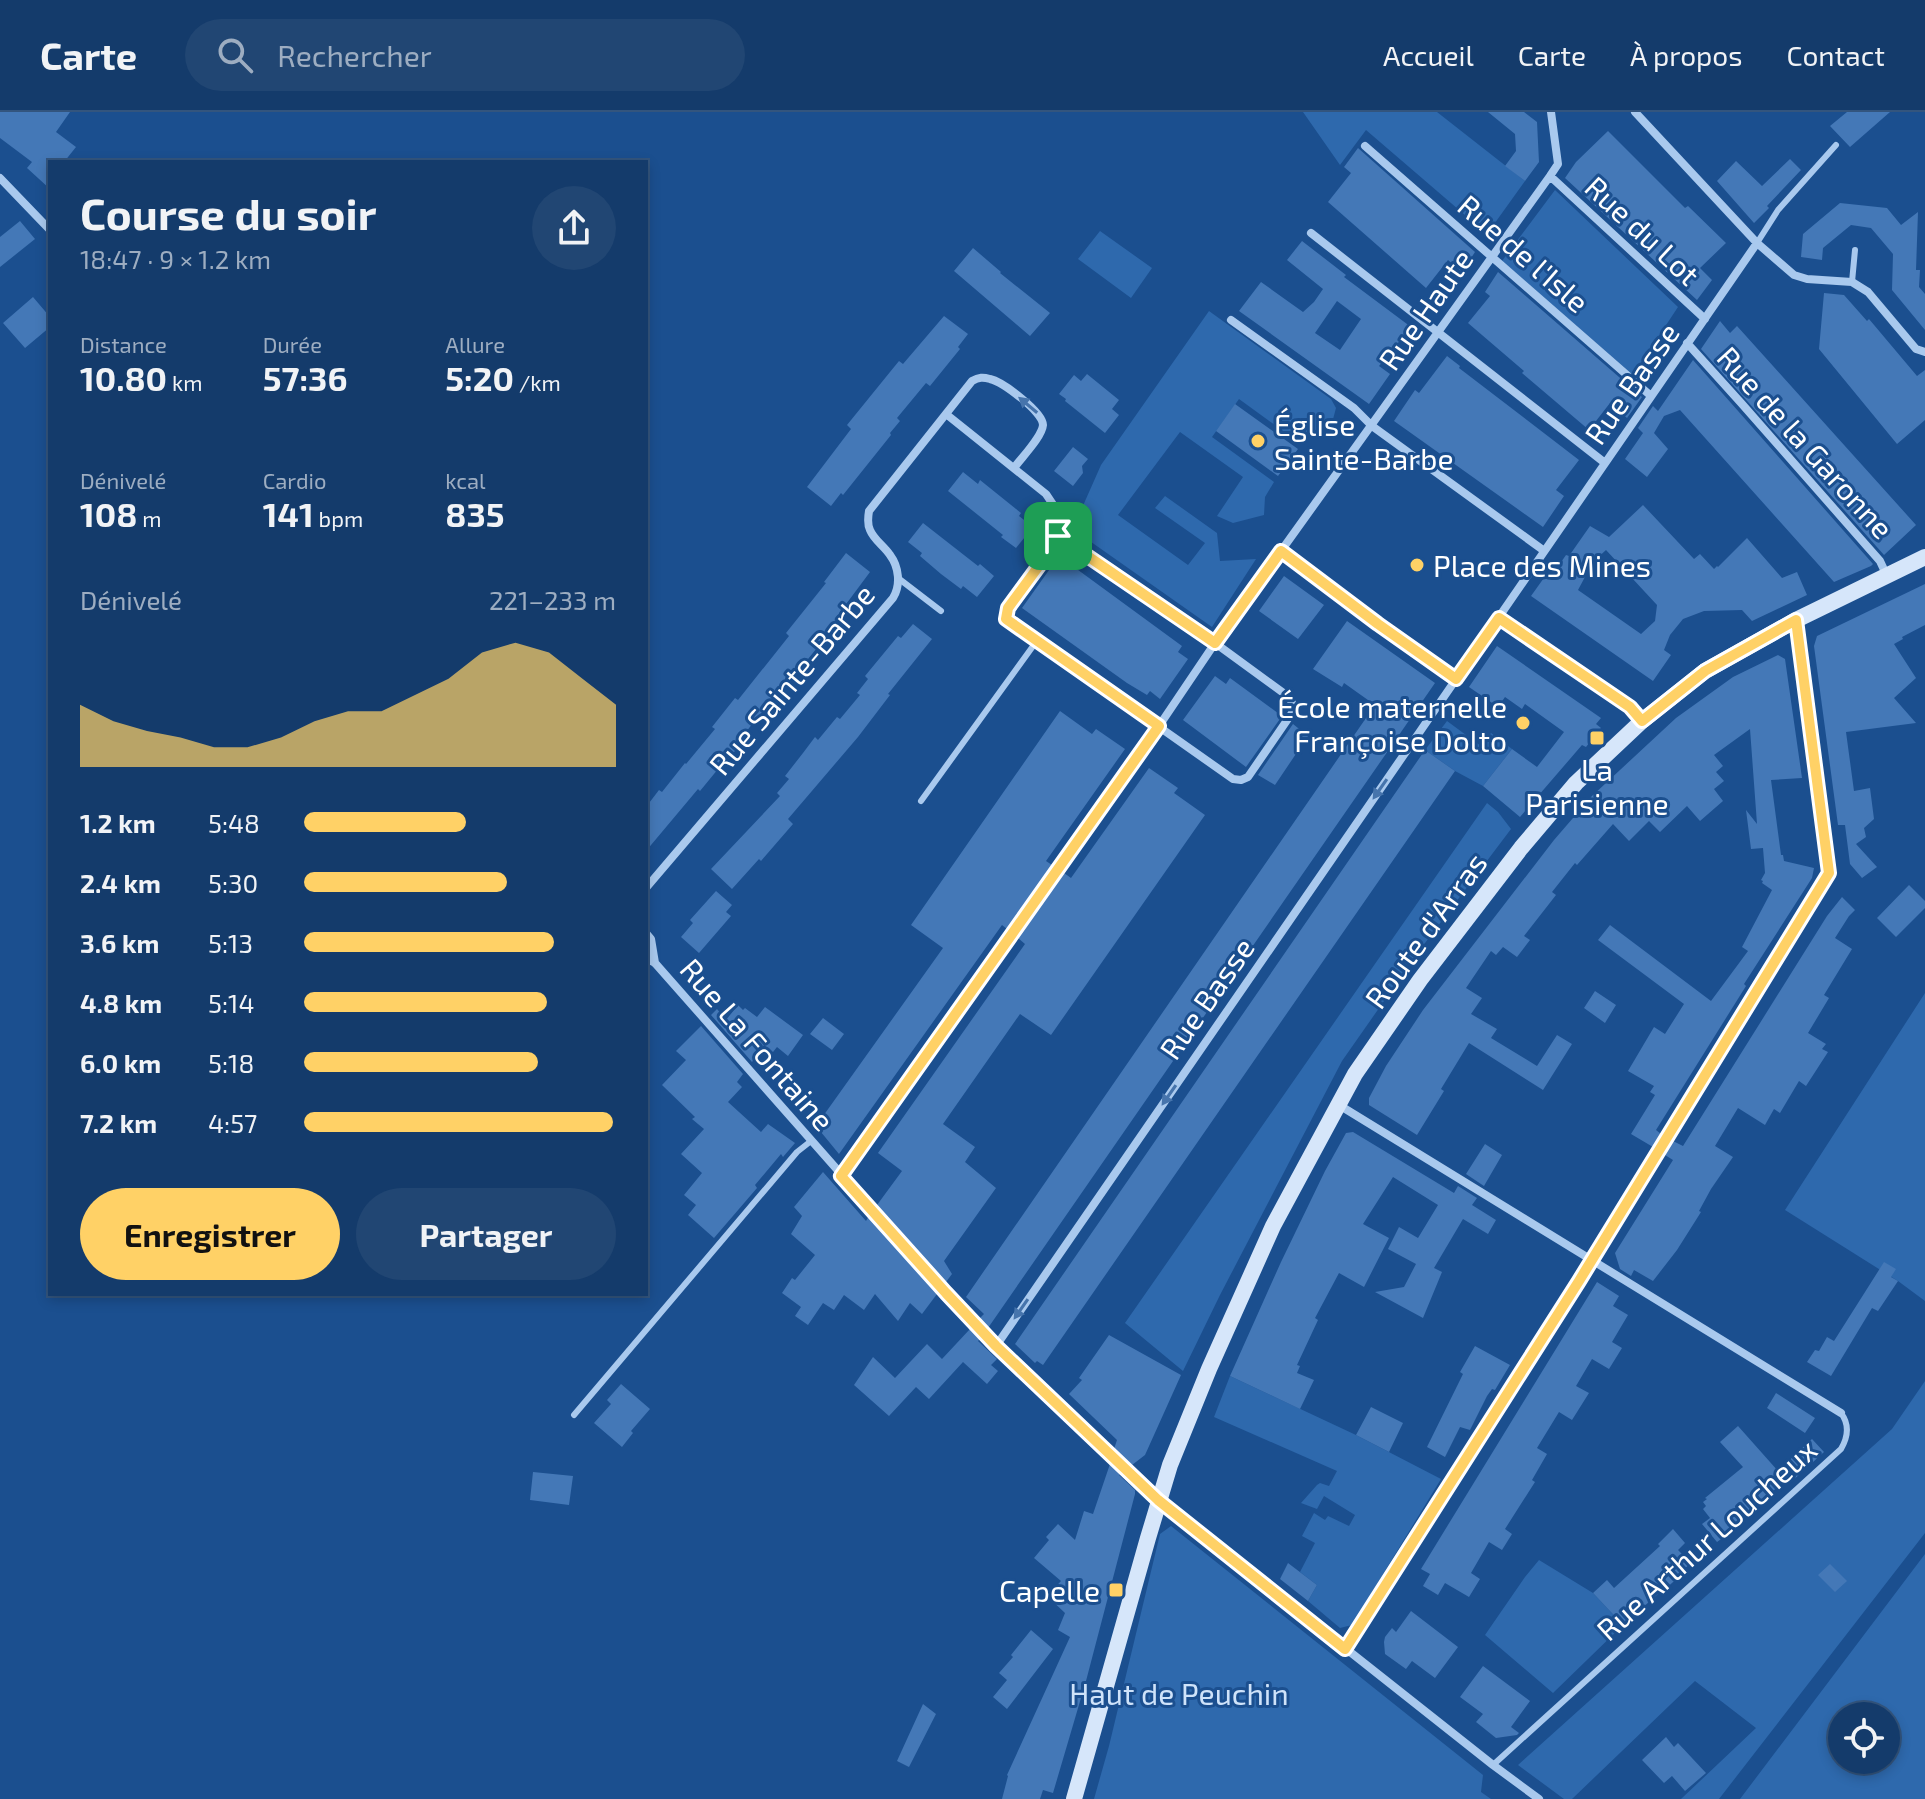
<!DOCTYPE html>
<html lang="fr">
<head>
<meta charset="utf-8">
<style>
  :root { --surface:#143b6b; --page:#214673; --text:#f1f3f6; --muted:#9dadc1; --line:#33557e; --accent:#ffd166 }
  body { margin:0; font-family:"Exo 2",sans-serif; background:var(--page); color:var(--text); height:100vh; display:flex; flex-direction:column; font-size:30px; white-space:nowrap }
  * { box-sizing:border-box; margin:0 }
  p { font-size:26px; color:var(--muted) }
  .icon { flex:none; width:44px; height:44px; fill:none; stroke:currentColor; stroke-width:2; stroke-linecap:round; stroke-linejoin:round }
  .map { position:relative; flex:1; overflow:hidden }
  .details { position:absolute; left:48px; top:48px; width:600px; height:1136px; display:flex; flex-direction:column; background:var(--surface); border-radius:0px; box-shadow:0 4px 12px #0003,0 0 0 2px var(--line) }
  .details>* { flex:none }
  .tools { position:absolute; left:1828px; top:1590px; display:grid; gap:16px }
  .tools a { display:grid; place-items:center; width:72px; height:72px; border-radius:50%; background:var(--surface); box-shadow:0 4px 12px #0003,0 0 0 2px var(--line); font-size:40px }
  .pin { position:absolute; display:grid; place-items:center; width:68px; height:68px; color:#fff; margin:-34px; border-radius:16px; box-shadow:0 4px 12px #0006 }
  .round { display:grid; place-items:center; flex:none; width:84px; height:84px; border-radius:42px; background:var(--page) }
  .headline { display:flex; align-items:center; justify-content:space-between; height:136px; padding:0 32px }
  h1 { font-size:44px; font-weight:700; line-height:60px }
  .metrics { display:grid; grid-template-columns:repeat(3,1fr); gap:12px; height:136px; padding:8px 32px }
  .metrics div { display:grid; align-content:center }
  .metrics b { font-size:34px; font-weight:700 }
  .metrics small { font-size:22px; font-weight:400 }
  .metrics p { font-size:22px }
  .chart { height:224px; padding:16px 32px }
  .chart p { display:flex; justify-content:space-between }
  .chart svg { width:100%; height:144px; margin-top:8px; fill:var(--accent); opacity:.7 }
  .button { display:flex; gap:16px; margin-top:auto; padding:16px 32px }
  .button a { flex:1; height:92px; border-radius:48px; background:var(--accent); color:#111; font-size:32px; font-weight:700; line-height:92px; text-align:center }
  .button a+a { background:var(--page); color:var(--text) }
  ul { padding:0 32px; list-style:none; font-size:26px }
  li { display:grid; grid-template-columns:128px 96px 1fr; align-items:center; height:60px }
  li i { height:20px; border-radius:10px; background:var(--accent) }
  header { display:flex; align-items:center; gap:48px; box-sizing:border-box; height:112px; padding:0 40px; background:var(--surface); border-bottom:2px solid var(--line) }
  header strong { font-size:38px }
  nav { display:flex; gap:44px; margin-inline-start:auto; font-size:28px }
  .search { width:560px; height:72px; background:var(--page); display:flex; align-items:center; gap:20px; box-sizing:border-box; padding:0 28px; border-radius:44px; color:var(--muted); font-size:30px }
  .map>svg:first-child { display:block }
  .green { fill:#2e69ad; fill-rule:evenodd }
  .building { fill:#4478b7; fill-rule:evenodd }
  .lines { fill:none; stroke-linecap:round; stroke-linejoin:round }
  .service { stroke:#a9c9ee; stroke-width:6 }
  .minor { stroke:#a9c9ee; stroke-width:8 }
  .secondary { stroke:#d6e6fa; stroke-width:16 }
  .oneway { fill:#4674ac }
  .route-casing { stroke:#fff; stroke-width:16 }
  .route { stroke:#ffd166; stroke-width:10 }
  .poi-dot { fill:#ffd166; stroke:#1b4f8f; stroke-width:3 }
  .labels { text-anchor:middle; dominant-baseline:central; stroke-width:6; stroke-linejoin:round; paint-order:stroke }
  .street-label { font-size:30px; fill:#fff; stroke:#1b4f8f }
  .poi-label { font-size:30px; fill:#fff; stroke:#1b4f8f; text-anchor:start }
  .park-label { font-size:30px; fill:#cfe3fa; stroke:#1b4f8f }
</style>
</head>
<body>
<header>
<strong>Carte</strong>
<div class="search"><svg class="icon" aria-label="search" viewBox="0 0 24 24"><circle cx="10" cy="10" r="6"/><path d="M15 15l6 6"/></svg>Rechercher</div>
<nav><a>Accueil</a><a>Carte</a><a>À propos</a><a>Contact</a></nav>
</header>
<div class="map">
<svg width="1925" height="1687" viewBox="0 0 1925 1687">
  <rect width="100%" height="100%" fill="#1b4f8f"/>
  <!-- green -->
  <path class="green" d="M1303,0H1437L1525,69L1487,122L1366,18L1340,53Z
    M1555,78L1678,195L1633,263L1502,149Z
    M1100,119L1152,156L1131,186L1078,147Z
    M1209,199L1331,287L1336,296L1332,311C1318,315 1310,320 1301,332L1239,287L1212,325L1274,370L1265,385L1264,403L1233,411L1217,404L1243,365L1180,320L1118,403L1188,453L1205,431L1155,396L1165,384L1217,421L1220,449L1256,447L1212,515L1084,425L1078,405L1101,353Z
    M1447,609L1481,634L1491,621L1512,637L1483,674L1455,659L1425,638Z
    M1487,691L1498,700L1511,717L1419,839L1342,949L1220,1183L1183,1259L1125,1211Z
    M1925,881V1189L1898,1169L1785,1098Z
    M1230,1264L1356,1323L1441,1367L1352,1513L1340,1516L1308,1489L1317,1473L1300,1460L1315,1431L1302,1424L1314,1401L1325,1408L1328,1404L1349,1414L1355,1403L1324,1384L1317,1397L1301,1391L1317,1373L1320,1371L1329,1374L1337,1359L1214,1305Z
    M1925,1269V1421L1719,1687H1681L1756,1616L1695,1569L1572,1687H1564L1518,1653L1892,1317Z
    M1171,1414L1483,1663L1481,1680L1491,1687H1094L1109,1634L1160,1422Z
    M1925,1442V1687H1740ZM1842,1604H1886V1648H1842Z
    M1539,1448L1593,1481L1623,1513L1553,1581L1485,1523L1525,1465Z"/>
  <!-- building -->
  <path class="building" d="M0,0H70L56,20L76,35L64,50H50V77L27,56L32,50L0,26Z
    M1488,0H1524L1537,10L1539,50L1525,69L1505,54L1516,39L1515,22Z
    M1847,0H1890L1850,35L1830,14Z
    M1608,19L1685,96L1688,94L1726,131L1700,156L1712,168L1697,188L1565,66L1576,50Z
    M1358,36L1475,140L1462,160L1448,148L1426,176L1328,90L1351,61L1344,55Z
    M1790,47L1801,58L1767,94L1769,96L1754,111L1717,69L1736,49L1762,74Z
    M1840,91L1887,96L1901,113L1918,100L1916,158H1920L1919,175L1925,182V218L1892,178L1893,142L1871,116L1851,113L1823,136L1822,148L1801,145L1803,122Z
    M20,109L35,127L0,155V125Z
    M1302,129L1346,163L1344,165L1411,215L1379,254L1390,262L1369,292L1239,199L1261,170L1303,200L1314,190L1323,177L1287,148ZM1337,189L1361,207L1340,238L1315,221Z
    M973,136L1001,160L1000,161L1050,201L1030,224L954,159Z
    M1498,160L1642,285L1627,306L1610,291L1589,318L1522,261L1524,259L1468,211L1490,184L1485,180Z
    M1824,181L1844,183L1867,209L1869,207L1917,264L1925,258V308L1897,332L1819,237Z
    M33,185L50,205V215L25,236L3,211Z
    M944,204L968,222L958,235L960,237L930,274L926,271L897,306L900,309L890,321L891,323L843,383L841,381L831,394L807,375L851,317L847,313L890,260L899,249L903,252Z
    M1720,209L1730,221L1737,214L1916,413L1884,443L1701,237Z
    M1447,244L1460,254L1459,256L1579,348L1556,378L1564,384L1543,415L1394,309L1415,278L1419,281Z
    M1693,248L1873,452L1871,454L1834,470L1680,298L1664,304L1654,321L1668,337L1647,365L1625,347L1643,321L1638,316L1653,294L1658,299Z
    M1087,262L1119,288L1112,297L1119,303L1105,321L1065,289L1066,287L1059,282L1074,263L1081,269Z
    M1235,292L1298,337L1278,364L1216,319Z
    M1073,335L1088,347L1082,354L1083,361L1073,374L1054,359Z
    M963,360L978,372L980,368L1021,401L1019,404L1033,415L1016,436L1001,425L1003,423L948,379Z
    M1643,393L1694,447L1700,442L1714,457L1717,454L1718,455L1747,426L1782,466L1797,460L1807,483L1752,509L1742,498L1704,499L1683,507L1670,523L1664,538L1671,543L1653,569L1531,484L1546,463L1550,466L1566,443L1569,444L1590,414L1609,425ZM1606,438L1657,493L1655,509L1641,522L1578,478L1593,450Z
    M923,411L978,454L980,452L994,464L977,485L963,474L961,477L941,462L920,444L922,441L908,430Z
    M846,441L870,460L835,507L838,510L774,589L772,588L753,611L742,625L745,627L724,652L723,651L700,679L698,677L646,739V695L659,678L662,680L685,651L686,652L715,617L712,615L735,586L738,588L789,524L786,521L826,471L824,470Z
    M1059,444L1182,534L1178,540L1188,547L1160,587L1150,579L1147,583L1127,571L1022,496Z
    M1284,464L1324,493L1298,527L1259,499Z
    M1925,472V513L1902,525L1903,527L1894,532L1916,566L1894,586L1916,611L1846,620L1854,679L1870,676L1874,707L1864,716L1866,725L1856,732L1877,755L1862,766L1850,752L1845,713H1838L1814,534L1817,524Z
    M1347,509L1435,571L988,1216L980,1206L984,1202L966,1185L1375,593L1344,571L1342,575L1313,557Z
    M913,512L932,527L888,582L890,583L858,625L788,707L793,712L761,749L759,747L732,777L711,757L780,684L777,681L789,667L785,664L803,641L815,625L818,628L837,605L840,607L860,583L857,581L868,567L865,564L898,524L901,526Z
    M1497,534L1601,606L1596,612L1601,616L1586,635L1582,633L1520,705L1483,674L1512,637L1537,655L1564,620L1525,592L1522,597L1505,585L1498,595L1469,575Z
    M1778,543L1785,547L1802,666L1771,668L1781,743H1783L1784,749L1814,756L1812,766L1744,872L1746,874L1656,1018L1661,1022L1653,1035L1631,1022L1655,983L1650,980L1654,974L1628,959L1654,915L1665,922L1684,892L1598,828L1610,813L1711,889L1748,839L1742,835L1772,778L1762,771L1763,769L1761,768L1765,761L1763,736L1751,737L1746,698L1757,712L1750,617L1714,643L1723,654L1716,660L1724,669L1714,677L1723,689L1700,709L1687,694L1660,720L1649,709L1629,729L1613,712L1577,753L1575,751L1552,780L1556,783L1524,824L1530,828L1517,845L1503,835L1496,843L1491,839L1466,876L1482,886L1471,902L1497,917L1491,926L1537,954L1557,923L1572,932L1543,978L1469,931L1441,977L1444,979L1417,1023L1369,993V986L1386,954L1423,898L1554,728L1592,684L1676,606L1733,565Z
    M1215,564L1226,572L1230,566L1282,604L1246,655L1183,608Z
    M1060,599L1092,622L1096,617L1125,637L1046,749L1052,753L1007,817L1002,813L839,1042L816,1014L943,836L911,813Z
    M1293,612L1308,624L1275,673L1258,663Z
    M1425,638L1455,659L1043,1253L1037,1249L1035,1251L1015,1232Z
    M1149,656L1178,676L1174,681L1205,703L1051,923L1020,902L943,1012L975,1035L965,1050L996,1076L944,1149L952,1162L946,1170L877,1093L902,1059L878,1041L1025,832L1018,826L1064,761L1071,766Z
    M1909,773L1925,789V796L1896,825L1877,806Z
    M716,779L732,793L726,800L731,804L699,841L681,825L693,811L690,808Z
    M1842,785L1855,798L1849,804L1835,826L1852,837L1824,883L1829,886L1808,921L1826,932L1822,937L1828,940L1806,974L1799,969L1780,1001L1774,997L1765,1013L1738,996L1715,1034L1733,1045L1711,1077L1699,1099L1701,1100L1677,1138L1653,1169L1634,1158L1631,1164L1620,1157L1615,1141L1673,1048L1665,1043L1673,1029L1683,1034L1827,804Z
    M1595,879L1616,893L1605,911L1584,896Z
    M738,893L743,898L745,896L757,905L765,895L803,923L788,944L777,935L773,940L764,933L752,950L711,903L717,897L726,908Z
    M823,906L844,922L832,938L810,922Z
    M701,914L743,962L737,970L742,975L728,990L761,1020L768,1012L795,1031L783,1045L781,1042L755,1073L757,1076L714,1126L688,1103L696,1093L684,1083L702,1061L681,1042L704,1017L692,1007L695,1005L662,973L686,948L676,939Z
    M1353,1020L1454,1081L1458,1074L1477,1086L1472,1093L1496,1108L1488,1122L1463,1107L1434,1156L1442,1160L1423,1206L1375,1180L1404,1175L1416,1152L1388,1137L1399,1115L1418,1126L1438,1093L1393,1065L1363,1112L1389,1126L1364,1175L1339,1161L1315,1206L1318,1208L1297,1253L1300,1254L1297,1261L1314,1268L1300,1297L1230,1264L1281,1150L1325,1059L1346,1021Z
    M1485,1032L1502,1043L1484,1074L1466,1062Z
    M823,1060L866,1109L869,1104L937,1182L922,1202L910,1191L898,1209L875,1182L864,1198L844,1183L834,1198L823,1191L808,1213L795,1204L801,1195L782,1181L792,1166L795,1168L815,1143L791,1122L802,1104L794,1095Z
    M1884,1150L1896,1157L1891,1165L1898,1169L1878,1199L1872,1196L1831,1264L1807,1250L1815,1238L1819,1239L1827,1225L1834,1229Z
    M1597,1170L1619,1184L1613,1194L1628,1203L1612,1230L1622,1236L1609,1257L1592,1247L1576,1274L1589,1281L1572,1308L1559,1300L1537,1336L1547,1342L1532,1368L1535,1370L1505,1417L1512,1422L1502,1438L1489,1430L1471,1461L1480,1467L1469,1485L1445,1471L1438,1483L1423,1474L1430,1462L1421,1457Z
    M970,1217L980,1227L978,1229L997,1247L991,1253L998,1259L987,1272L963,1250L929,1287L916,1275L889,1304L854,1273L873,1245L895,1266L927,1232L942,1247Z
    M1109,1223L1181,1263L1145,1343L1132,1353L1114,1337L1117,1328L1069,1282L1082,1268L1079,1266Z
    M1475,1234L1510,1253L1495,1278L1492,1277L1487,1284L1470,1318L1460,1315L1445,1345L1427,1335L1463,1262L1460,1260Z
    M621,1272L650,1297L631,1319L633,1321L622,1335L594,1311L611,1292L607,1288Z
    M1776,1281L1815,1306L1805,1321L1767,1296Z
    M1371,1295L1403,1311L1389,1340L1356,1323Z
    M1738,1314L1786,1368L1729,1416L1732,1419L1717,1430L1702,1412L1710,1406L1703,1397L1706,1394L1703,1390L1707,1387L1705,1386L1743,1355L1720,1330Z
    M1812,1327L1824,1340L1790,1371L1779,1358Z
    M1110,1352L1120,1362L1119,1363L1135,1378V1382L1086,1569L1053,1681L1043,1678L1040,1687H1002L1008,1664L1007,1663L1070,1525L1058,1518L1065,1501L1047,1484L1061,1469L1034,1446L1049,1428L1046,1425L1058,1412L1075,1428L1084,1399L1093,1402Z
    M533,1360L573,1364L569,1393L530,1388Z
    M1673,1417L1685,1431L1678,1438L1691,1451L1683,1458L1685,1459L1660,1482L1659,1481L1623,1513L1593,1481L1607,1468L1614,1476L1660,1434L1658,1432Z
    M1288,1451L1317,1473L1308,1489L1280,1467Z
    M1830,1452L1847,1469L1835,1480L1818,1463Z
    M1411,1499L1458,1535L1435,1566L1412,1549L1406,1557L1385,1542L1384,1530L1385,1525L1392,1516L1396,1520Z
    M1031,1518L1053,1537L1007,1597L993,1585L1007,1568L999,1561L1013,1545L1011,1543Z
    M1483,1554L1530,1589L1511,1615L1519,1621L1517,1623L1496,1626L1476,1610L1483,1602L1460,1585Z
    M923,1592L936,1602L909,1655L897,1649Z
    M1666,1625L1674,1635L1678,1631L1706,1661L1685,1679L1672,1664L1664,1671L1642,1648Z"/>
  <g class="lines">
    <!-- service -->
    <path class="service" d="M1757,131L1778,98L1836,33
      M1852,170L1855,138
      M898,466L941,499
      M921,689L1036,530
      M574,1303L797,1040L811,1029
      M1493,1653L1841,1337C1848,1325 1850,1313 1841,1301"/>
    <!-- minor -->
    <path class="minor" d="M1635,0L1757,131L1794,163L1807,167L1852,170L1868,180L1916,237L1925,240
      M1365,34L1651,284
      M1550,64L1705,207
      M0,66L50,118
      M1311,121L1605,351
      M1231,208L1354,296L1372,314L1543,438
      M1687,231L1742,292L1880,449L1886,462
      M946,302L1046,382L1058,400L1060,413L1058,424L1052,436L1008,496L1006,507L1233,667L1241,668L1248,665L1292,601L1293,593L1289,585L1215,531L1058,424
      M1281,439L1378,512L1456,567
      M1499,506L1630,595L1642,609
      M646,776L893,486C901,473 899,455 890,443C884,434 874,428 870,418C867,412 868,405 869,399L972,269C979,265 983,265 990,267C1003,270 1043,300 1043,313C1042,325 1022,345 1014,356
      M646,821L651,827L655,851
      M646,846L655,851L946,1181L996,1234L1158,1388L1493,1653L1539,1687
      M1339,993L1841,1301
      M841,1064L1159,614L1215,531L1550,64L1558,52L1551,0
      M996,1234L1757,131
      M1345,1537L1353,1527L1579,1169L1829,761L1796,509"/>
    <!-- secondary -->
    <path class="secondary" d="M1074,1687L1148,1426L1170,1353L1209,1257L1273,1114L1355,962L1420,868L1521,736L1576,671L1642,609L1705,559L1796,508L1925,445"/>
  </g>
  <!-- one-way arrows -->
  <defs><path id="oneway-solid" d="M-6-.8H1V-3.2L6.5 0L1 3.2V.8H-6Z" transform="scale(2)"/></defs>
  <g class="oneway">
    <use href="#oneway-solid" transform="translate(1028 293) rotate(-140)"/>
    <use href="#oneway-solid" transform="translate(1380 677) rotate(125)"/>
    <use href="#oneway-solid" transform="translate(1169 983) rotate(125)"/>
    <use href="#oneway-solid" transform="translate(1021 1197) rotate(125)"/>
  </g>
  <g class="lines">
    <defs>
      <path id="route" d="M1058,424L1215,531L1281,439L1378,512L1456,567L1499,506L1630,595L1642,609L1705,559L1796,508L1829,761L1579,1169L1345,1537L1158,1388L996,1234L946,1181L841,1064L1159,614L1006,507L1008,496L1052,436Z"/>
    </defs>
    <!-- route casing -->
    <use href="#route" class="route-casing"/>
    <!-- route -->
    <use href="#route" class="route"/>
  </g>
  <!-- markers -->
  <g class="poi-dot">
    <circle cx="1258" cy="329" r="8"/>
    <circle cx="1417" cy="453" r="8"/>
    <circle cx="1523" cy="611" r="8"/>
    <rect x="1589" y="618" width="16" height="16" rx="4"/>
    <rect x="1108" y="1470" width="16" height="16" rx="4"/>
  </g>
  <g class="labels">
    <!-- street labels -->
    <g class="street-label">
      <text transform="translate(1643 118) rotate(43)">Rue du Lot</text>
      <text transform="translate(1524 141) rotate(41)">Rue de l'Isle</text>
      <text transform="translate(1425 197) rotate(-55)">Rue Haute</text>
      <text transform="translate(1631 271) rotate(-55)">Rue Basse</text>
      <text transform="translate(1806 330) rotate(48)">Rue de la Garonne</text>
      <text transform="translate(791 567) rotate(-50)">Rue Sainte-Barbe</text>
      <text transform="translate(1425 818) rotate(-54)">Route d'Arras</text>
      <text transform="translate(1206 886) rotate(-55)">Rue Basse</text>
      <text transform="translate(758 932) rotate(49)">Rue La Fontaine</text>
      <text transform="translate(1706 1427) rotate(-42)">Rue Arthur Loucheux</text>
    </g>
    <!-- poi labels -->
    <g class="poi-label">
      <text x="1274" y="312">Église<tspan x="1274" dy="34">Sainte-Barbe</tspan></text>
      <text x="1433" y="453">Place des Mines</text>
      <text x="1507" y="594" text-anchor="end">École maternelle<tspan x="1507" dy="34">Françoise Dolto</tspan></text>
      <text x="1597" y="657" text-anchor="middle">La<tspan x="1597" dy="34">Parisienne</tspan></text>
      <text x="1100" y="1478" text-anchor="end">Capelle</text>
    </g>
    <!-- park labels -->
    <g class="park-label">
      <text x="1179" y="1581">Haut de Peuchin</text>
    </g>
  </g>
</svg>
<div class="tools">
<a><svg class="icon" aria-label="locate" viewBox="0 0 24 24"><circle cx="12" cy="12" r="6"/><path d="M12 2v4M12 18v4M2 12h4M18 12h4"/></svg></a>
</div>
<div class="pin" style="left:1058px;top:424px;background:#1e9e55"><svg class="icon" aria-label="arrive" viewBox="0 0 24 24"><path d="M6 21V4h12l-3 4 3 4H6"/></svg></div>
<section class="details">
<div class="headline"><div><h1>Course du soir</h1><p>18:47 · 9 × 1.2 km</p></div><a class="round"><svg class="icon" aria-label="share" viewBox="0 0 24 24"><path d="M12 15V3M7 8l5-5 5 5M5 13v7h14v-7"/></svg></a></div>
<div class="metrics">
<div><p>Distance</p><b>10.80<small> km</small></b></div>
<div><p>Durée</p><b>57:36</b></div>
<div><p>Allure</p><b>5:20<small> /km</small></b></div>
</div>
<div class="metrics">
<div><p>Dénivelé</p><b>108<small> m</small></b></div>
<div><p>Cardio</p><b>141<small> bpm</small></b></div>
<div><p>kcal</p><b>835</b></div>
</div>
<div class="chart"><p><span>Dénivelé</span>221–233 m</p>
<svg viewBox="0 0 160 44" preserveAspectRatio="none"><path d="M0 44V25L10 30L20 33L30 35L40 38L50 38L60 35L70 30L80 27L90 27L100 22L110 17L120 9L130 6L140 9L150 17L160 25V44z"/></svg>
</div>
<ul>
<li><b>1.2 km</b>5:48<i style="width:52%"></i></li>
<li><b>2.4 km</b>5:30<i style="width:65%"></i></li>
<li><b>3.6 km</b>5:13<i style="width:80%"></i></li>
<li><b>4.8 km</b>5:14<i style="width:78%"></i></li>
<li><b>6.0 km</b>5:18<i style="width:75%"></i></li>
<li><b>7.2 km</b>4:57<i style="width:99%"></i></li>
</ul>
<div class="button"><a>Enregistrer</a><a>Partager</a></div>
</section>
</div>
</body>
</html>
